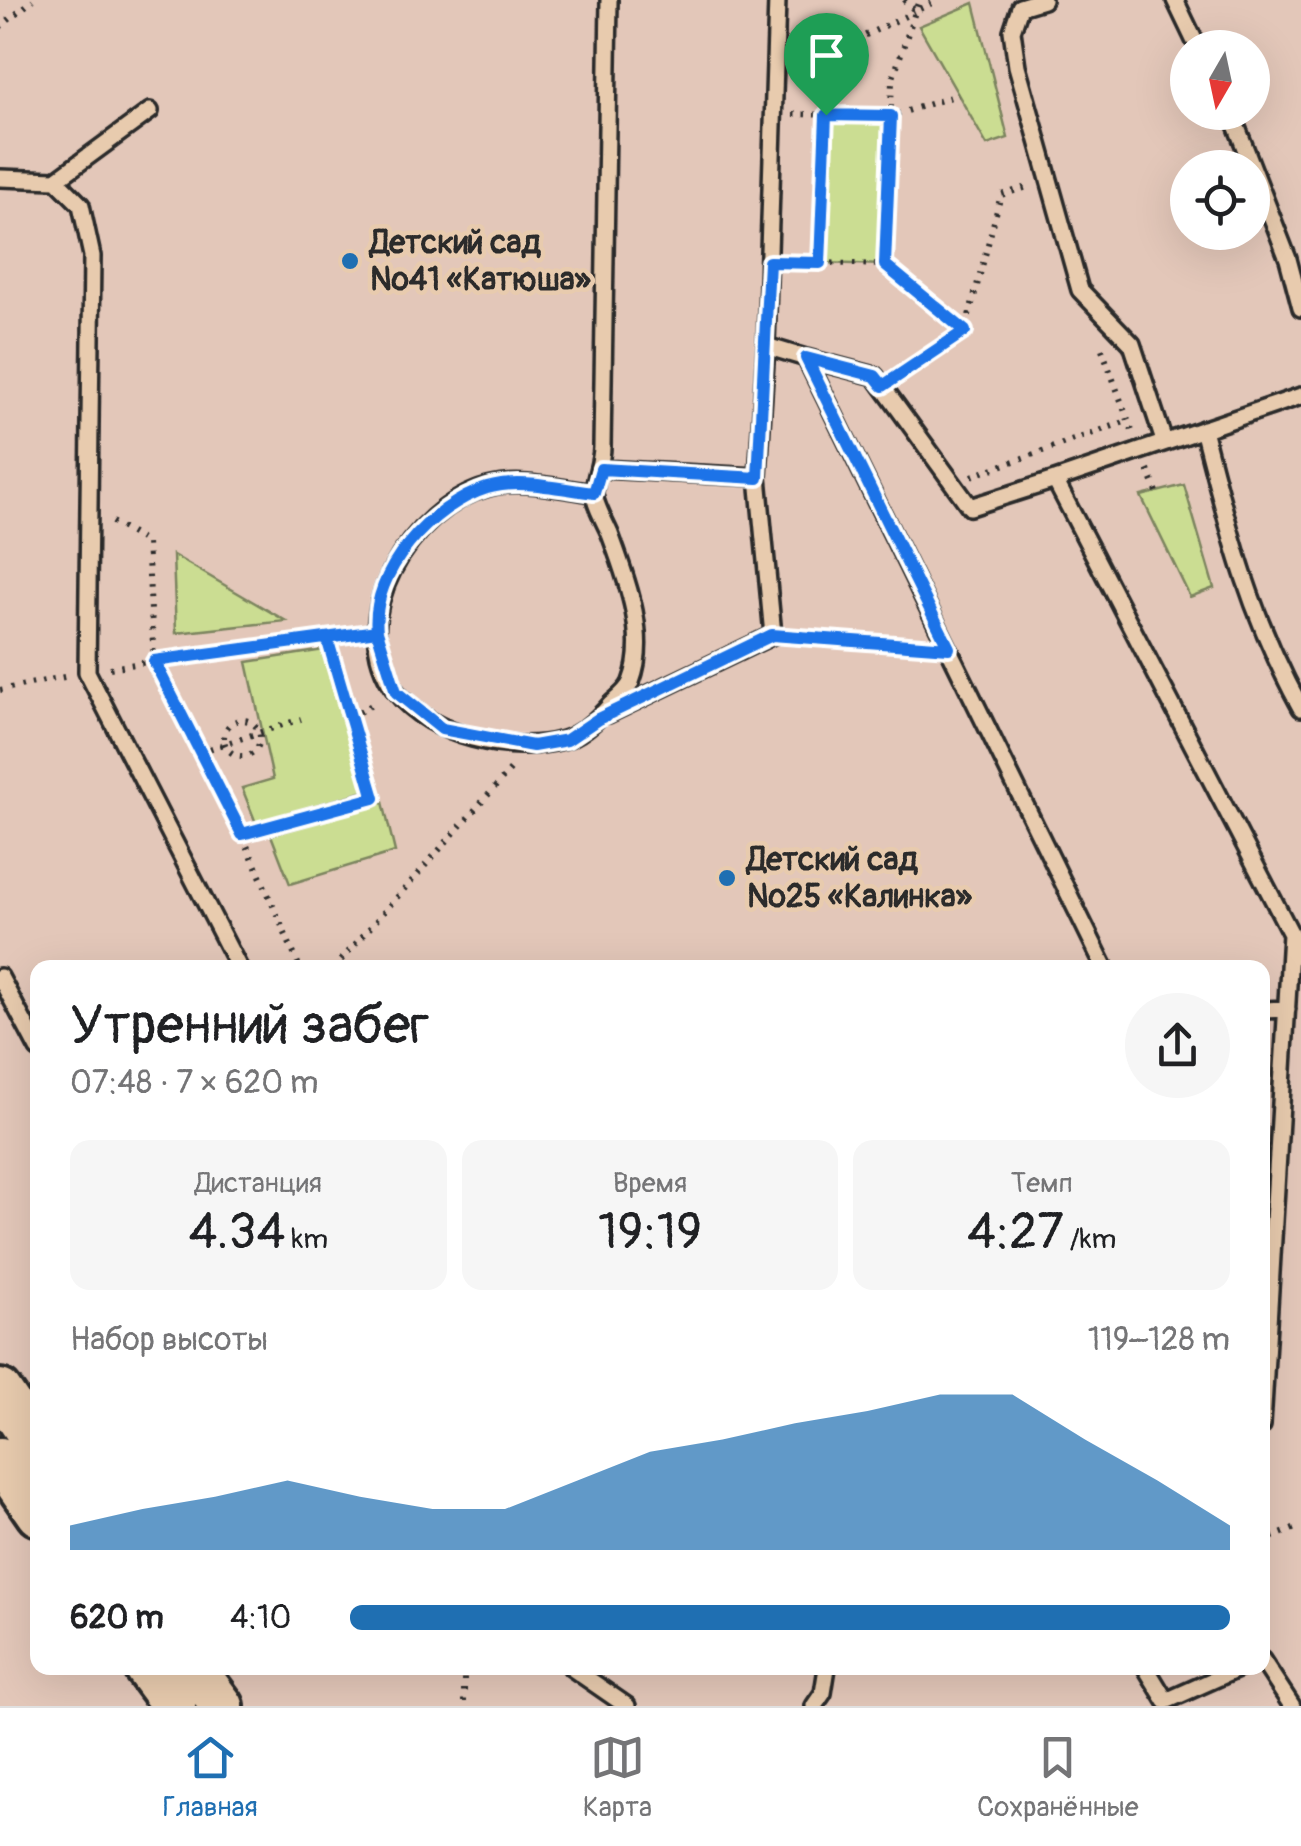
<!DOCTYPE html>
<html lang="ru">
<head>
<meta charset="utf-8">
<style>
  :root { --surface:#fff; --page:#f6f6f6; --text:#202124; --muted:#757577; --line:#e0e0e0; --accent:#1f6fb2 }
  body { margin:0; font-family:Pangolin,sans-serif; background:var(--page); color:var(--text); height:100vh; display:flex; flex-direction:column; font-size:38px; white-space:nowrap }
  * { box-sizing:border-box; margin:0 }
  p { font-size:32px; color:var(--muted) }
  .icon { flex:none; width:55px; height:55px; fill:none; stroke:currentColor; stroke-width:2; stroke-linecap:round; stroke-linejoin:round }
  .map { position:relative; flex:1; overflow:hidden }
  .sheet { position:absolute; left:30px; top:960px; width:1240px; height:715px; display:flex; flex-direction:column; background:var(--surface); border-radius:20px; box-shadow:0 10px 40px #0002 }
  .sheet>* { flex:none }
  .needle { width:65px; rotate:189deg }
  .controls { position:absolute; left:1170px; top:30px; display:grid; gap:20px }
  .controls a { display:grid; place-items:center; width:100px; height:100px; border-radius:50%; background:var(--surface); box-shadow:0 10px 40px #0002; font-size:50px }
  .pin { position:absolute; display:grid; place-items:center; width:85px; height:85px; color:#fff; margin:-102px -42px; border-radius:50% 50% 50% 0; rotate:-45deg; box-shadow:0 0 10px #0007 }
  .pin .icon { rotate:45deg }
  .round { display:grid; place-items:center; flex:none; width:105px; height:105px; border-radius:52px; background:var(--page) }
  .headline { display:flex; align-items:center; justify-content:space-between; height:170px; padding:0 40px }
  h1 { font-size:55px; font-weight:600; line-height:75px }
  .metrics { display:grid; grid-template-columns:repeat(3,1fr); gap:15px; height:170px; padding:10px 40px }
  .metrics div { display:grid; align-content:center; border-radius:20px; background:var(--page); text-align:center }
  .metrics b { font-size:50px; font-weight:600 }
  .metrics small { font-size:28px; font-weight:400 }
  .metrics p { font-size:28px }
  .chart { height:280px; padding:20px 40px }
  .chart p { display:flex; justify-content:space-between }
  .chart svg { width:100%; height:180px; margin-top:10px; fill:var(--accent); opacity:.7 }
  ul { padding:0 40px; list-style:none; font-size:32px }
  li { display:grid; grid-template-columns:160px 120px 1fr; align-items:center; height:75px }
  li i { height:25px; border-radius:12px; background:var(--accent) }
  .menu { display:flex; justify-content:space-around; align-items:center; height:140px; border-top:2px solid var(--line); background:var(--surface); font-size:28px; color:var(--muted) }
  .menu a { display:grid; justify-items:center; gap:5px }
  .menu .current { color:var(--accent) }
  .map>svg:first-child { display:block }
  .green { fill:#cbdd92; stroke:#7b845e; stroke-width:2.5 }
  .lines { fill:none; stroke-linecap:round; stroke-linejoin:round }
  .service-casing { stroke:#2b2b2b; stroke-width:22 }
  .secondary-casing { stroke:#2b2b2b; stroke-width:50 }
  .path { stroke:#2b2b2b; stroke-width:6; stroke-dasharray:2.5 8; stroke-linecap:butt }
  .service { stroke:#e8cbae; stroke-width:15 }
  .secondary { stroke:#e8cbae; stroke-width:42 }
  .route-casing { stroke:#fff; stroke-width:20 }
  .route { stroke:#1a73e8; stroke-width:12 }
  .poi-dot { fill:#1f6fb2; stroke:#e8cbae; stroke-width:4 }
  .labels { text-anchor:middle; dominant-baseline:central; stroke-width:9; stroke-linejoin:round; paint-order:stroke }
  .poi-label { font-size:32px; font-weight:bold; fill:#2b2b2b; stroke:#e8cbae; text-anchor:start }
</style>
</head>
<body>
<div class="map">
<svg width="1301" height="1706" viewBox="0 0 1301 1706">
  <rect width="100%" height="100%" fill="#e3c7b9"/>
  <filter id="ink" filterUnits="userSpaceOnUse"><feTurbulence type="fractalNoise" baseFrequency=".01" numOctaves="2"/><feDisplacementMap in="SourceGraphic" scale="20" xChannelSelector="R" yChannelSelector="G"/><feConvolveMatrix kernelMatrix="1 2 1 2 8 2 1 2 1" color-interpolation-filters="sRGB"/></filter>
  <g filter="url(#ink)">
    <!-- green -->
    <path class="green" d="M974,3L1008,138L987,145L919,26Z
      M826,115L891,116L885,265L821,263Z
      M1184,485L1214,588L1190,597L1141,496Z
      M173,555L286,621L176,633Z
      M324,650L365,791L256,823L242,788L273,779L247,662Z
      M383,802L395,852L290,884L271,835Z"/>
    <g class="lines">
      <defs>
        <path id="service" d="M777,0L766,346L806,358L1105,968
          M1043,0L1020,7L1012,31L1017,66L1080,290L1132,344L1164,441
          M1175,0L1198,48
          M1231,112L1288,259L1301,308
          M0,178L56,180L81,205L92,256L87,672L239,968
          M56,180L150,111
          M806,358L875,376L970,507L1055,480
          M1203,429C1229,532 1249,613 1301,708
          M601,469L758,477L766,346
          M594,493C560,489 522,478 488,487C411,508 341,619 396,692C430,736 511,755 563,740C581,735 599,718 611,704C618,698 628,690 631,682C649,636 626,578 610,534C605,522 594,504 594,492C595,477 602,462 602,447L609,0
          M608,714L773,635L758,477
          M0,977L38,1049
          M1262,1010L1287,1009
          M1262,1425L1291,934L1055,480L1301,396
          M1262,1660L1292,1706
          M572,1668L627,1706
          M1146,1668L1166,1701L1240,1668
          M814,1706L823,1693L827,1668"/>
        <path id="secondary" d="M0,1391L38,1448
          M0,1459L38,1514
          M146,1668L174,1706
          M194,1668L222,1706"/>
      </defs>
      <!-- service casing -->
      <use href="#service" class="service-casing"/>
      <!-- secondary casing -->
      <use href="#secondary" class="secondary-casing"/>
      <!-- path -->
      <path class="path" d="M904,0L915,11L939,0
        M0,27L33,0
        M799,67L914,12
        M793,114L891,116L958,95
        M790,262L885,265L965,331
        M821,263L828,53
        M885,265L892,81L919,0
        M1102,349L1132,431
        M900,375L965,331L1001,195L1028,187
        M1148,470L1157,492
        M972,476L1130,420
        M112,522L147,543L154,661L355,634
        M795,637L923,646
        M110,668L154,661L242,834L300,968
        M0,690L69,676
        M350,717L377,702
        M224 738a18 18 0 1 1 36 0a18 18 0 1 1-36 0Z
        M200,752L301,719
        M242,834L374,797L327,638
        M334,968L513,767
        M1262,1541L1301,1526
        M464,1668V1706"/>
      <!-- service -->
      <use href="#service" class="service"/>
      <!-- secondary -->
      <use href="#secondary" class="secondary"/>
    </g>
  </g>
  <g class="lines" filter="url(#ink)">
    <defs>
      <path id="route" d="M826,115L820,263L769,262L758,478L601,469L594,493C560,489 520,478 487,488C432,505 370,572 377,631L327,638L374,798L242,834L154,661C228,651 302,641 377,631L396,692L442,729L533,746L567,740L598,719L772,635L949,648L806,358L875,376L883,386L965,331L885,265L891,116L826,115"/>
    </defs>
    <!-- route casing -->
    <use href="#route" class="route-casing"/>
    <!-- route -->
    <use href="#route" class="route"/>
  </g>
  <!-- markers -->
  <g class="poi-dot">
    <circle cx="350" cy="261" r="10"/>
    <circle cx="727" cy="878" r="10"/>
  </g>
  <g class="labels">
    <!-- poi labels -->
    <g class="poi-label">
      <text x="370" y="243">Детский сад<tspan x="370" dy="37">№41 «Катюша»</tspan></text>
      <text x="747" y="860">Детский сад<tspan x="747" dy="37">№25 «Калинка»</tspan></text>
    </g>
  </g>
</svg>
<div class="controls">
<a><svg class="needle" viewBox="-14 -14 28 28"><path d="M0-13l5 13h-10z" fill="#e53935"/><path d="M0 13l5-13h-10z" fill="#757577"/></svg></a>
<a><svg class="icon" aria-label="locate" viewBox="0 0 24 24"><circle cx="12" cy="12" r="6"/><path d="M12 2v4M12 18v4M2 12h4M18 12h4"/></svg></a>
</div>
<div class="pin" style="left:826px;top:115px;background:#1e9e55"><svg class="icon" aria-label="arrive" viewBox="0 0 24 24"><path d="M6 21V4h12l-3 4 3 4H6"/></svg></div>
<section class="sheet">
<div class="headline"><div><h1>Утренний забег</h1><p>07:48 · 7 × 620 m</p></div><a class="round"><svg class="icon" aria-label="share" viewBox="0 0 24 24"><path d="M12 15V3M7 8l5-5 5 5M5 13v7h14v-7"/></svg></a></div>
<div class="metrics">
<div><p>Дистанция</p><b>4.34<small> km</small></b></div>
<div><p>Время</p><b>19:19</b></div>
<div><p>Темп</p><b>4:27<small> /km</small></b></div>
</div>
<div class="chart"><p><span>Набор высоты</span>119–128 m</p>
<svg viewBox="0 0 160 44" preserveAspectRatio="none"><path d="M0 44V38L10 34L20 31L30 27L40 31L50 34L60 34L70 27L80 20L90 17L100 13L110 10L120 6L130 6L140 17L150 27L160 38V44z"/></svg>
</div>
<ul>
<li><b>620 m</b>4:10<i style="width:100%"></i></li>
</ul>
</section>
</div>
<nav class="menu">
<a class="current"><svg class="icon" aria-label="home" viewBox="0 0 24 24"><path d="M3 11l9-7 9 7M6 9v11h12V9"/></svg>Главная</a>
<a><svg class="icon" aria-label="map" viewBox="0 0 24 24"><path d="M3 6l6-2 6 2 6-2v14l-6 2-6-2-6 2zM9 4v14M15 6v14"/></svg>Карта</a>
<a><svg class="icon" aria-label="saved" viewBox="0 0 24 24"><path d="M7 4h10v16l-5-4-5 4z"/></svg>Сохранённые</a>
</nav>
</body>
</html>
